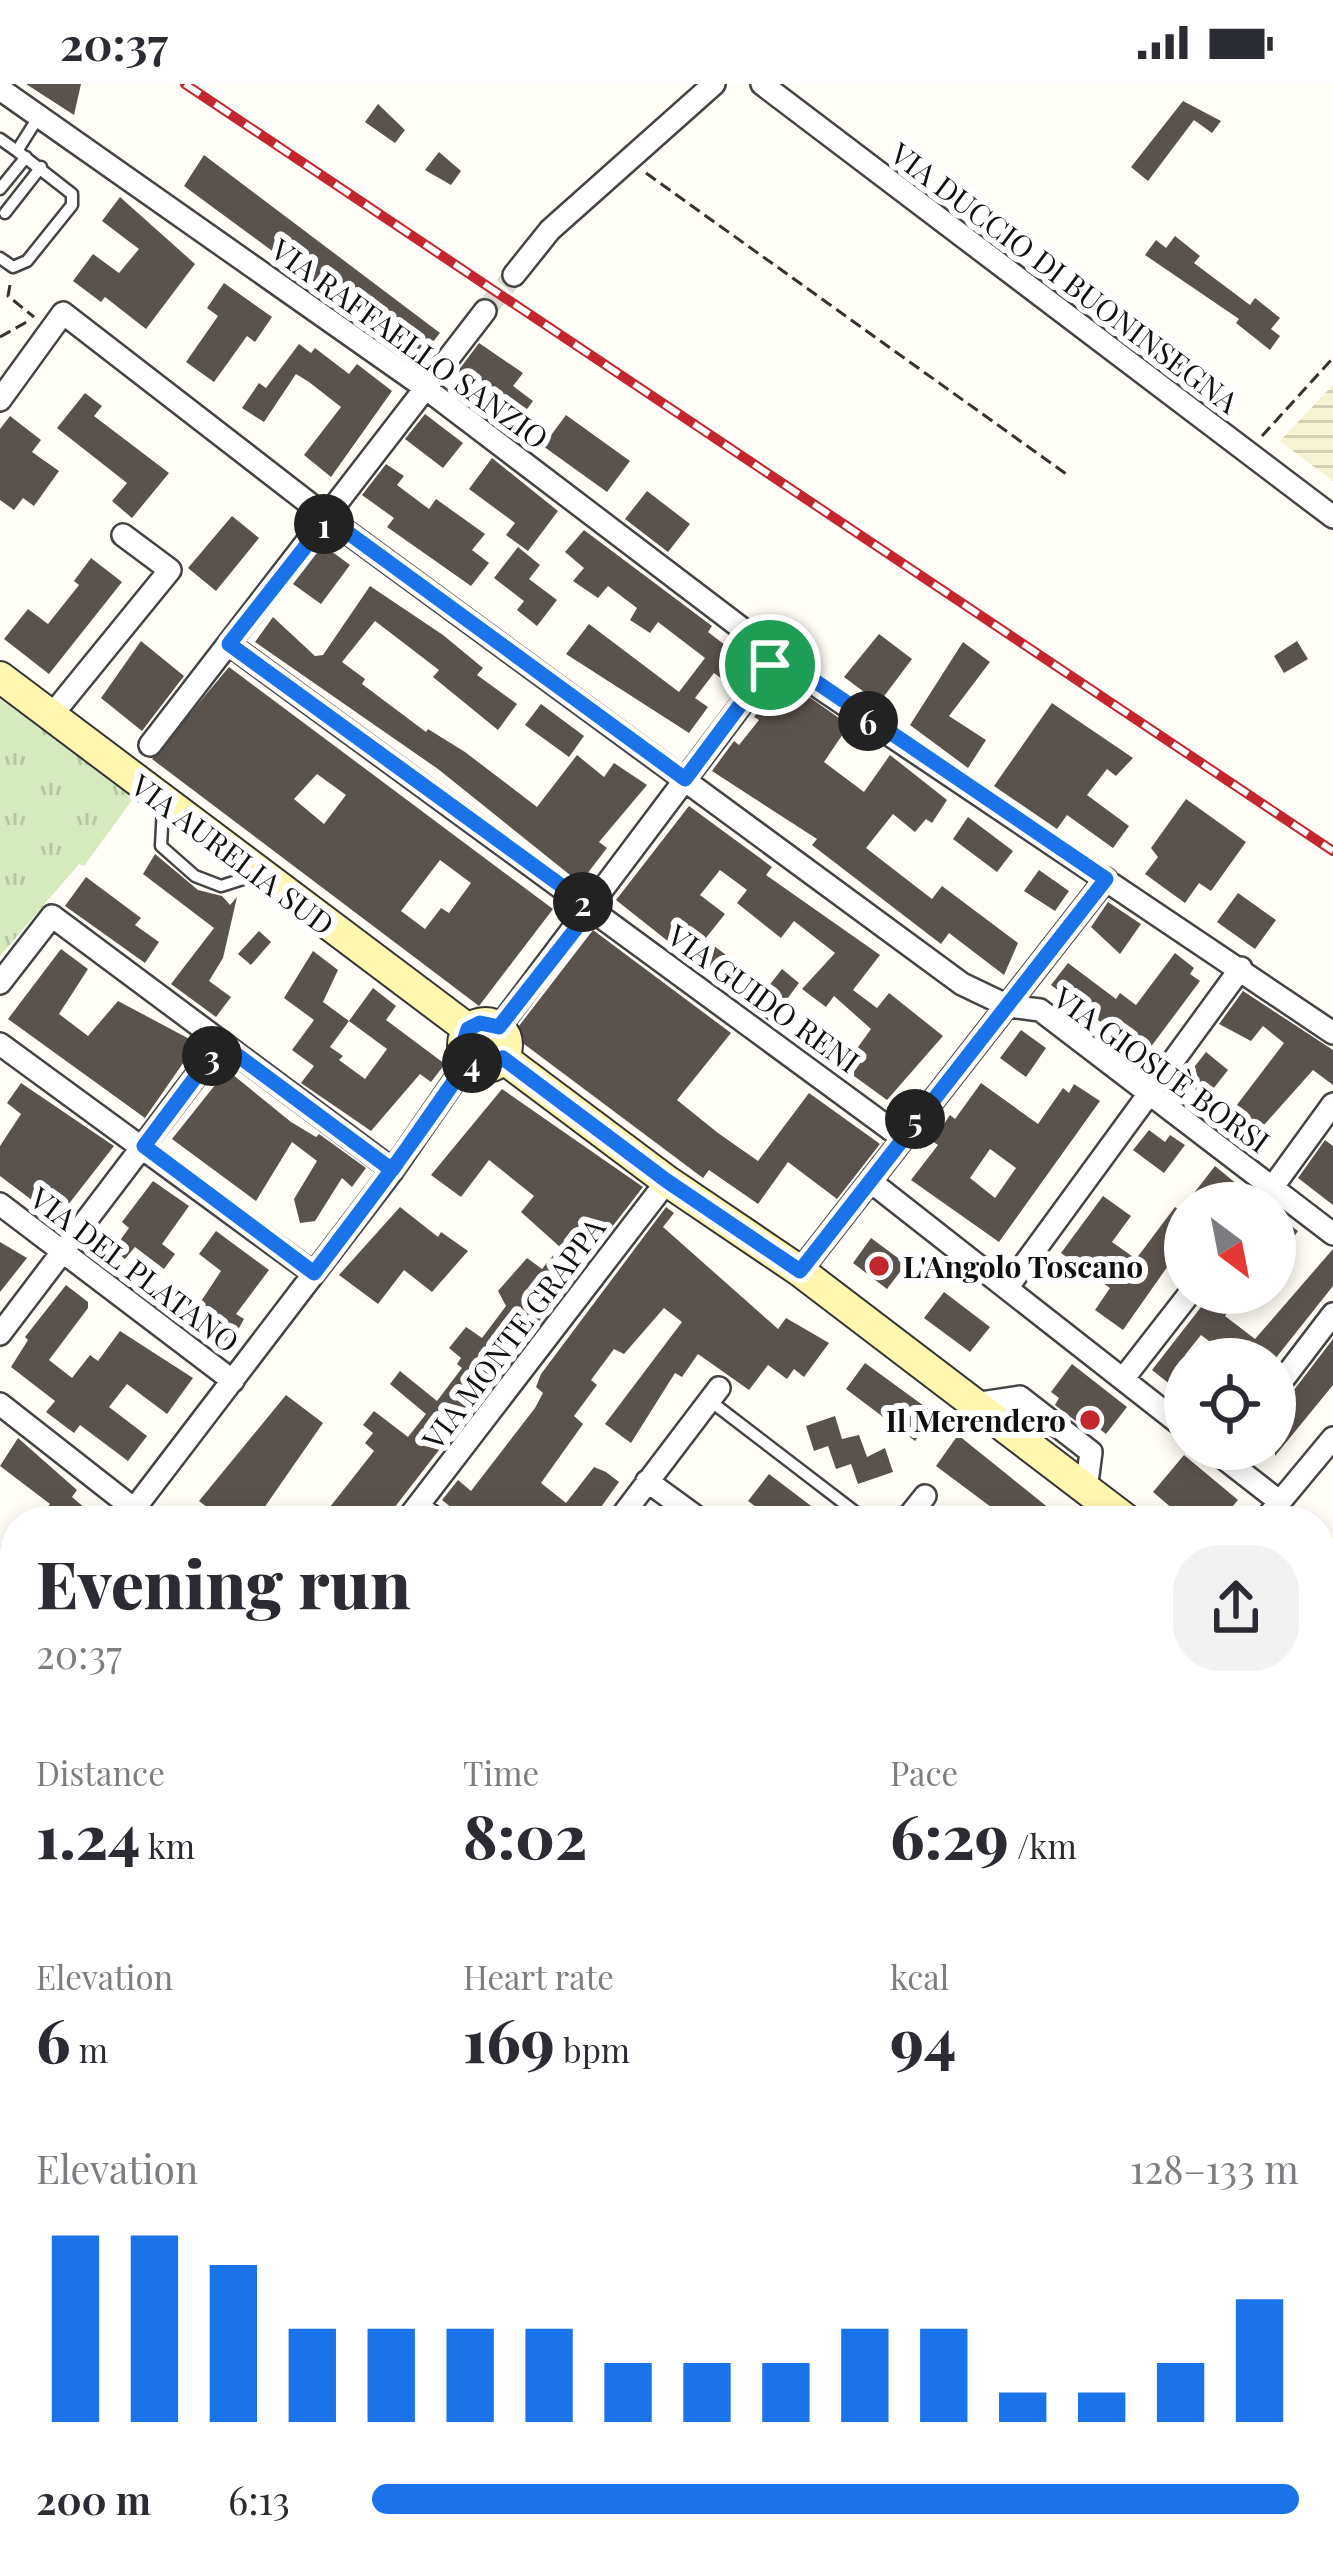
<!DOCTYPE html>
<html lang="en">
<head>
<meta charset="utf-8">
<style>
  :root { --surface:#fff; --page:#f2f2f3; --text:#2b2b33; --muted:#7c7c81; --accent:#1a73e8 }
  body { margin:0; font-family:"Playfair Display",serif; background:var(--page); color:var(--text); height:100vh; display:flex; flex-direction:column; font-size:45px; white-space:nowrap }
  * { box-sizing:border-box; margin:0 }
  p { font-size:39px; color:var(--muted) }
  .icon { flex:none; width:66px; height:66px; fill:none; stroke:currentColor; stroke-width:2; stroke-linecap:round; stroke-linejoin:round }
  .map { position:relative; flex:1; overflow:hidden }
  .drawer { position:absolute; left:0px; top:1422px; width:1335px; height:1065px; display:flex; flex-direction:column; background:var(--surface); border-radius:48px 48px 0 0; box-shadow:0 6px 18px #0003 }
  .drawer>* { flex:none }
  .needle { width:78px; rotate:148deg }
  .controls { position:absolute; left:1164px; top:1098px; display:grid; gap:24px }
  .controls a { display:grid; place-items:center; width:132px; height:132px; border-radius:50%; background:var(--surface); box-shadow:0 6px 18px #0003; font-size:60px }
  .pin { position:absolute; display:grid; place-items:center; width:102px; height:102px; color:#fff; margin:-51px; border:6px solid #fff; border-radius:50%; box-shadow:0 3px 12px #0007 }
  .km { position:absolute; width:60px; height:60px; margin:-30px; border-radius:50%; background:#222; color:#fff; font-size:33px; line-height:60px; text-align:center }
  .round { display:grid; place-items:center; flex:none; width:126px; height:126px; border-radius:48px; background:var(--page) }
  .head { display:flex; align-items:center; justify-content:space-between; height:204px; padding:0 36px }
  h1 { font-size:66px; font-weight:800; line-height:90px }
  .figures { display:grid; grid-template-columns:repeat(3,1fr); gap:18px; height:204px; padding:12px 36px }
  .figures div { display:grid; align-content:center }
  .figures b { font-size:60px; font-weight:800 }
  .figures small { font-size:33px; font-weight:400 }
  .figures p { font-size:33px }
  .chart { height:336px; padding:24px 36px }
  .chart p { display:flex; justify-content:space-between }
  .chart svg { width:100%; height:216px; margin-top:12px; stroke:var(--accent); stroke-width:6 }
  ul { padding:0 36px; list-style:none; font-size:39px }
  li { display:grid; grid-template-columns:192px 144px 1fr; align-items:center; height:90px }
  li i { height:30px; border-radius:15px; background:var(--accent) }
  .status { display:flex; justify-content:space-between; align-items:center; height:84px; padding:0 60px; background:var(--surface); direction:ltr }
  .status svg { height:33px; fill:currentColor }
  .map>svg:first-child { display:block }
  .farmland { fill:url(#farmland-rules) }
  .grass { fill:url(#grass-tufts) }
  .building { fill:#5a524d; fill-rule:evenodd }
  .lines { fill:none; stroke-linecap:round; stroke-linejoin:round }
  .street-tunnel { stroke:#dbdad3; stroke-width:21; stroke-dasharray:21 10; stroke-linecap:butt }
  .lane-casing { stroke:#444; stroke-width:15 }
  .street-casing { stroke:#444; stroke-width:26 }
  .secondary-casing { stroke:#333; stroke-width:34 }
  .path { stroke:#333; stroke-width:3; stroke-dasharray:12 6; stroke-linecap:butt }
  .lane { stroke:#fff; stroke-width:10 }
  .street { stroke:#fff; stroke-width:21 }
  .secondary { stroke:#fff6b0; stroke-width:30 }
  .rail-casing { stroke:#c4262e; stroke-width:10 }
  .rail { stroke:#fff; stroke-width:6; stroke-dasharray:18; stroke-linecap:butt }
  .route-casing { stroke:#fff; stroke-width:24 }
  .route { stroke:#1a73e8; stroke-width:15 }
  .poi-dot { fill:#c4262e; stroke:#fff; stroke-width:4.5 }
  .labels { text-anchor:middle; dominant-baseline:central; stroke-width:12; stroke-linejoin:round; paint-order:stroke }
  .street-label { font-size:30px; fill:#111; stroke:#fff }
  .poi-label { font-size:30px; font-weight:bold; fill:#111; stroke:#fff; text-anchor:start }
</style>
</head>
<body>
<div class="status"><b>20:37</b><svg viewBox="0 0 49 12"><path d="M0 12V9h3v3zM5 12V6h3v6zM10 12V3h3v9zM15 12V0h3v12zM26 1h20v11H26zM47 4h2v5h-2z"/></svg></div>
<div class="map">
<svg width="1333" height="2485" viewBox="0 0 1333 2485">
  <defs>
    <pattern id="farmland-rules" width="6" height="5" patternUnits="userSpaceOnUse" patternTransform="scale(3)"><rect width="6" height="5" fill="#f6f3d4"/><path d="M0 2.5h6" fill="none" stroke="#d2cfb5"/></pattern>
    <pattern id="grass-tufts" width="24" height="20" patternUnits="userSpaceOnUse" patternTransform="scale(3)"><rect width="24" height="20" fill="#d5ebbd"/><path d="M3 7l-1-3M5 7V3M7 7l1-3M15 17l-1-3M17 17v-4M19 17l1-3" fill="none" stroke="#b6c8a1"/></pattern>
  </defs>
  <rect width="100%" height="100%" fill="#fffdf5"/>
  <!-- farmland -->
  <path class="farmland" d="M1333,301V397L1280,357Z"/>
  <!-- grass -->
  <path class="grass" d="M0,615L135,712L84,782L79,780L0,872Z"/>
  <!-- building -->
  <path class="building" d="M26,0H81L74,31Z
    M1183,17L1221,37L1212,49L1194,36L1148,97L1131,83Z
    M378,20L405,46L395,59L365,38Z
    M439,68L461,87L451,101L425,86Z
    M204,71L440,249L419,275L184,102Z
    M120,113L195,180L146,245L105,213L101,218L73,197L93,170L119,189L139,165L102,137Z
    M1175,152L1200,172L1194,179L1250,221L1255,214L1280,234L1271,245L1280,252L1270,266L1236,239L1239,235L1145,171L1156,156L1166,164Z
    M224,199L272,233L255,258L247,252L214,298L186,278L218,232L207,224Z
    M479,259L523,289L513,302L533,317L513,344L492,329L501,317L458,287Z
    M299,260L311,269L315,264L349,290L357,280L392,307L331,393L304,371L341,323L309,298L296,290L264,338L242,324L259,299L266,304Z
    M85,309L102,322L94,332L169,389L132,434L112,417L127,399L57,344Z
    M425,330L463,359L443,384L405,355Z
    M566,331L630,377L607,408L543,362Z
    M10,332L41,356L32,368L59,387L34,422L23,414L14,426L0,416V345Z
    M492,374L558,427L528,467L506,451L515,439L469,405Z
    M386,380L404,392L397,401L429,425L436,415L485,450L472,466L489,479L471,502L387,443L394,434L362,411Z
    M647,407L690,440L668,468L625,435Z
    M232,432L259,454L216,507L188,484Z
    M584,446L712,542L708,548L742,574L725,597L714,589L695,614L708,623L689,649L566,570L589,540L679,608L705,574L658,538L650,549L630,536L637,524L608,502L598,514L573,497L584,484L565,468Z
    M323,461L350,481L321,520L293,500Z
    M518,463L540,481L529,495L557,516L537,542L517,526L524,517L494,494Z
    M91,474L122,498L49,590L4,555L28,525L48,540L79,501L74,497Z
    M370,502L443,551L483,584L477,591L517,620L498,646L433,593L439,586L375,537L342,578L365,595L362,600L426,648L428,645L465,668L537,723L577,671L604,693L614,679L647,701L599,758L607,764L580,799L438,685L255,558L273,533L315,572L323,571Z
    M879,550L912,575L879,619L844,593Z
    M141,557L184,592L142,647L101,614Z
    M1297,557L1308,575L1284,589L1274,572Z
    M963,558L990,578L949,632L986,656L968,684L910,641Z
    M229,583L553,825L479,922L152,675ZM317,690L346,711L324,740L294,715ZM440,776L471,799L449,829L441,824L425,845L401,827Z
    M782,594L849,641L824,678L864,708L890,671L947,716L932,739L926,735L915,748L893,730L866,764L932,815L942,802L1018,859L1004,891L949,849L941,860L812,761L817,755L712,687L734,657L739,661L759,636L754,633Z
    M1052,619L1133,674L1116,692L1107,685L1087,711L1129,742L1113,764L1067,731L1057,745L994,702Z
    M541,620L584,652L569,673L525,641Z
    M1186,715L1246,758L1211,807L1199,799L1185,819L1145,790L1158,773L1151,764Z
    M689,722L772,783L766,791L880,871L853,906L877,924L889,909L943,952L887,1016L843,984L871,945L834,912L826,923L802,905L835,869L794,837L781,854L737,819L747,806L720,786L700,811L725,830L705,855L768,903L782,885L799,899L770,938L616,816Z
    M968,733L1013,767L997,788L953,755Z
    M155,770L198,806L222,812L230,821L237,813L223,874L209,897L231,913L216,933L171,900L214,844L143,790Z
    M1039,786L1069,807L1055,827L1024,807Z
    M86,793L141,834L135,841L159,858L145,879L65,822Z
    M1238,809L1276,836L1255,865L1217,838Z
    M1108,818L1141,840L1120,870L1091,843Z
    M593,846L731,949L677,1016L718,1049L758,1077L809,1009L880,1060L837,1115L788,1078L758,1120L709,1086L703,1094L512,951Z
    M259,847L271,858L251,881L238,870Z
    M61,865L88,885L59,930L88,952L118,917L197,959L145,1034L8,935Z
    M313,867L338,886L323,918L349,937L330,963L343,972L339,976L365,995L387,965L349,937L373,904L396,922L386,936L445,980L431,998L420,990L371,1047L301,999L314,982L292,966L314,936L284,914Z
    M1175,869L1194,884L1190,890L1200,897L1150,964L1123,944L1118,951L1051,901L1068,879L1116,915L1120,909L1136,921Z
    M1243,907L1333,966V1001L1313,986L1256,1050L1230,1030L1284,959L1263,942L1251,957L1219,940Z
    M1021,946L1046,964L1026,993L1000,974Z
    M1206,968L1228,986L1206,1014L1184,996Z
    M227,986L291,1038L316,1053L319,1050L366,1084L352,1103L342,1094L315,1137L300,1139L294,1115L317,1077L292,1058L256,1117L172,1055Z
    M21,999L114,1062L57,1135L0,1092V1062L21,1030L7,1019Z
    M981,999L1038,1040L1063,1004L1069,1009L1074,1000L1100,1017L999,1158L911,1096L938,1061L932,1057L950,1031L955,1035ZM990,1065L1016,1084L995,1114L970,1094Z
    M502,1005L643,1103L384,1437H319L374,1367L365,1359L373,1349L363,1341L374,1327L408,1353L426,1330L390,1300L400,1287L437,1317L462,1284L457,1280L461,1274L449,1264L466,1243L482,1254L506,1222L498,1207L527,1174L542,1185L560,1163L521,1128L534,1112L489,1076L461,1113L431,1091Z
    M1149,1046L1165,1058L1170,1051L1185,1061L1164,1089L1133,1066Z
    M1325,1056L1333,1062V1121L1298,1094Z
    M1215,1082L1244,1106L1234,1119H1207L1194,1109Z
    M153,1097L189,1122L162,1160L175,1170L164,1185L135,1163L125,1175L113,1166L129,1144L122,1138Z
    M1103,1112L1131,1132L1112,1158L1136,1175L1175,1123L1185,1131V1175L1177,1169L1123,1246L1095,1226L1110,1204L1061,1169Z
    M400,1123L438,1153L441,1148L468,1167L432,1208L404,1186L378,1220L339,1191Z
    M666,1123L674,1129L663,1143L778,1245L786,1234L829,1259L804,1293L794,1285L787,1295L768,1281L749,1306L698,1270L682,1293L675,1289L631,1359L605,1340L682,1238L664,1224L624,1270L614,1265L591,1296L597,1301L574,1332L583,1340L541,1399L566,1419L594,1383L606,1388L619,1398L591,1437H468L442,1416L458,1396L471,1407L535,1324L543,1309L536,1303L541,1290Z
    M1275,1130L1298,1147L1275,1179Z
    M216,1147L269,1186L236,1230L244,1235L227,1266L188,1237L221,1187L199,1170Z
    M871,1154L906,1180L887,1205L853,1179Z
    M0,1158L27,1174L0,1208Z
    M1333,1165V1202L1275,1275H1233L1201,1251L1185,1271V1294L1176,1305L1152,1286L1212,1209H1242L1225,1232L1255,1255Z
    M66,1201L88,1218V1224L49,1276L72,1294L90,1271L98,1277L120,1247L193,1294L167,1330L127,1300L109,1323L147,1352L128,1377L80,1341L74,1349L46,1328L55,1317L11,1283L28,1256L25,1253Z
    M944,1208L990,1243L970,1268L924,1234Z
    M1333,1255V1301L1275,1372V1321L1287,1315Z
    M865,1279L935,1330L915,1357L846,1305Z
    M1072,1280L1127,1323L1106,1350L1091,1338L1086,1345L1055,1321L1059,1314L1051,1308Z
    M286,1311L323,1339L255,1437H225L199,1417Z
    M835,1332L842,1355L859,1351L867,1373L885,1364L893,1388L858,1400L851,1380L836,1385L828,1362L814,1367L806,1342Z
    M958,1351L1050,1425L1042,1437H980L991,1423L936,1382Z
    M18,1354L77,1406L72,1413L86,1425L77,1437H37L50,1420L0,1382Z
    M1184,1371L1238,1416L1220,1437H1187L1153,1408Z
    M769,1390L831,1437H775L748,1417Z
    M15,1876V1918L0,1937V1896Z
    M15,1973V2066L0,2086V1993Z
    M0,2137L15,2145V2197L0,2216Z
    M15,2287V2342L0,2330V2306Z"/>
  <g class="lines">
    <!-- street-tunnel -->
    <path class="street-tunnel" d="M485,227L514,191"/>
    <defs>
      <path id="lane" d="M0,55L17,67L39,32
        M0,105L26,73
        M5,129L41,83
        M0,174L13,183L27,177L72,121V110L17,67
        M163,723L161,762L195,792L221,802L256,791
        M709,1316L863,1434
        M886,2472L903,2485"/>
      <path id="street" d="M762,0L1333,433
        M0,5L424,303L820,604L1333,949
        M514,191L550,146L714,0
        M0,316L63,229L328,434L962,900L1008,922L1040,926L1333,1150
        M229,560L901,1053
        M51,632L170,486L123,451
        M150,661L485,227
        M0,899L52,832L393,1086
        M499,943L778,572
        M0,960L313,1189
        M870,1097L1185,1344
        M1261,1119L1333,1020
        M0,1120L233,1297
        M800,1187L1106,795
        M1007,1204L1241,884
        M0,1250L221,959
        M1123,1295L1190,1209
        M1275,1306L1333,1230
        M0,1320L134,1425
        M974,1320L1020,1313L1091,1368L1086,1406
        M1212,1365L1280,1418
        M647,1397L702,1437
        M418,1422L438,1437
        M125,1437L393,1086L468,977
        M406,1437L667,1097
        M618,1437L719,1304
        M905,1437L925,1412
        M1264,1437L1333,1354
        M0,1526L15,1536
        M5,1598L15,1570
        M1320,1758L1333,1769
        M0,1799L15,1811
        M1320,1870L1333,1847
        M0,1967L15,1947
        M0,2118L15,2129
        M1320,2149L1333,2132
        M1320,2261L1333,2271
        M0,2264L15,2245
        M1320,2471L1333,2481
        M293,2472L300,2485
        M485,2472L495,2485
        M119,2485L130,2472
        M229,2485L240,2472
        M372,2485L403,2472
        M689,2485L698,2472
        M1059,2485L1070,2472"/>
      <path id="secondary" d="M0,593L468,945
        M463 961a22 22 0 1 1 44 0a22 22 0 1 1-44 0Z
        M503,974L667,1097L800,1187L1128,1437
        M1320,1586L1333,1596"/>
    </defs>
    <!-- lane casing -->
    <use href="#lane" class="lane-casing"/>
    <!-- street casing -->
    <use href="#street" class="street-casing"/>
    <!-- secondary casing -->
    <use href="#secondary" class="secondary-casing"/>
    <!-- path -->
    <path class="path" d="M646,89L1069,392
      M10,201L8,212L34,233
      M0,253L30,236
      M1262,352L1333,274"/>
    <!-- lane -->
    <use href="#lane" class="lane"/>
    <!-- street -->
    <use href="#street" class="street"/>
    <!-- secondary -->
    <use href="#secondary" class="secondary"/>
    <defs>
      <path id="rail" d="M185,0L1333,767"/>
    </defs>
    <!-- rail casing -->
    <use href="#rail" class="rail-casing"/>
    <!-- rail -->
    <use href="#rail" class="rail"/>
  </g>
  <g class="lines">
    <defs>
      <path id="route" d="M770,581L685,695L328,434L229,560L592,824L499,943L480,939L468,945L462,964L468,977L392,1086L221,959L144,1062L314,1189C367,1119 420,1050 468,977L488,984L503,974L667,1097L800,1187L1106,795L778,572L770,581"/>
    </defs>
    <!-- route casing -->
    <use href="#route" class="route-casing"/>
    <!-- route -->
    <use href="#route" class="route"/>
  </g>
  <!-- markers -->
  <g class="poi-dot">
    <circle cx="879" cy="1182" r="12"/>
    <circle cx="1090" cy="1336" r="12"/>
  </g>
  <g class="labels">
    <!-- street labels -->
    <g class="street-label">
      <text transform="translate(1065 193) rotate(37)">VIA DUCCIO DI BUONINSEGNA</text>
      <text transform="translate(410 259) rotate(36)">VIA RAFFAELLO SANZIO</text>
      <text transform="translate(233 770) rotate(37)">VIA AURELIA SUD</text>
      <text transform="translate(764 914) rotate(36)">VIA GUIDO RENI</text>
      <text transform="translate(1162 985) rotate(36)">VIA GIOSUÈ BORSI</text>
      <text transform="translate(135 1185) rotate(37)">VIA DEL PLATANO</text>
      <text transform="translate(513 1249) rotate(-53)">VIA MONTE GRAPPA</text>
    </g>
    <!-- poi labels -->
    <g class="poi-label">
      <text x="903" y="1182">L'Angolo Toscano</text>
      <text x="1066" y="1336" text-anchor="end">Il Merendero</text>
    </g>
  </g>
</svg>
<div class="controls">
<a><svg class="needle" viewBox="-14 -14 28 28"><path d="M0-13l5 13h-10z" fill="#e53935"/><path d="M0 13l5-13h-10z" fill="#7c7c81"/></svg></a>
<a><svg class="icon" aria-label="locate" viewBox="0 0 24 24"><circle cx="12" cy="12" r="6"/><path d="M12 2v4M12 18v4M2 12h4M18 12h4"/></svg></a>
</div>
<div class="pin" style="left:770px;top:581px;background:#1e9e55"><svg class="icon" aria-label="arrive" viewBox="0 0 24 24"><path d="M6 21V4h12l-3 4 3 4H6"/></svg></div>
<b class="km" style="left:324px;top:440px">1</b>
<b class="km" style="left:583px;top:818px">2</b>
<b class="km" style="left:212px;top:972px">3</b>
<b class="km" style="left:472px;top:979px">4</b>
<b class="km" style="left:915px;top:1035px">5</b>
<b class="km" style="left:868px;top:637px">6</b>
<section class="drawer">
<div class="head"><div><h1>Evening run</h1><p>20:37</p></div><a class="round"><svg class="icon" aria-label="share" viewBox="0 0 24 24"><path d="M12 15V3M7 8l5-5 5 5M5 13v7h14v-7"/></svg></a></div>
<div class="figures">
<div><p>Distance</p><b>1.24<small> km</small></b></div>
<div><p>Time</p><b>8:02</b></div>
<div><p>Pace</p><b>6:29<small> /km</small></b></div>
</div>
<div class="figures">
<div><p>Elevation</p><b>6<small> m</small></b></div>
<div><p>Heart rate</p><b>169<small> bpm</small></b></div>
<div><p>kcal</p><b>94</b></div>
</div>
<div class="chart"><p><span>Elevation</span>128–133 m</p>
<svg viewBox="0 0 160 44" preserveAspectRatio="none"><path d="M5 44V6M15 44V6M25 44V12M35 44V25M45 44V25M55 44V25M65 44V25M75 44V32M85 44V32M95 44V32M105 44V25M115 44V25M125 44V38M135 44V38M145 44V32M155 44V19"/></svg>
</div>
<ul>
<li><b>200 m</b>6:13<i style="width:100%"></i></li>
</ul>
</section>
</div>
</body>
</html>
